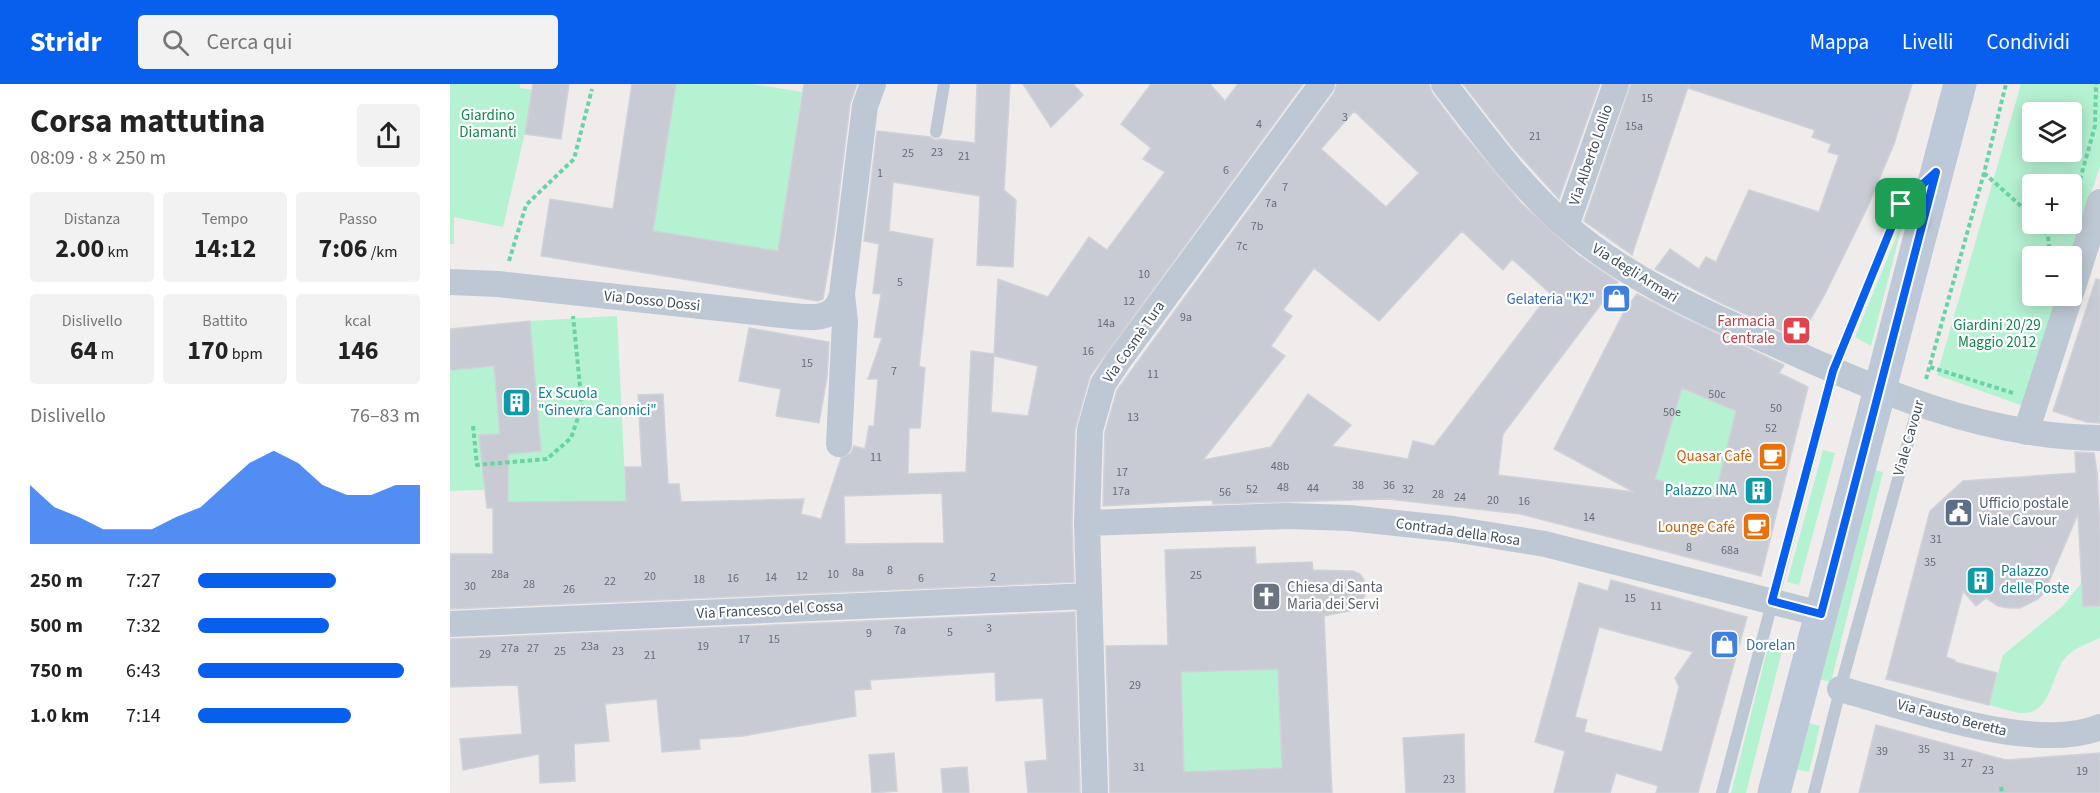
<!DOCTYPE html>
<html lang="it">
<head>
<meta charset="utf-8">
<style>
  :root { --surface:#fff; --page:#f2f2f2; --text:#222; --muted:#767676; --accent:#085eed }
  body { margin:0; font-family:"Source Sans 3",sans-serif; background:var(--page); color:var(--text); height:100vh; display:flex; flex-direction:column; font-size:22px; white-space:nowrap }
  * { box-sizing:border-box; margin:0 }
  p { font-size:20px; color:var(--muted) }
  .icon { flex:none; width:33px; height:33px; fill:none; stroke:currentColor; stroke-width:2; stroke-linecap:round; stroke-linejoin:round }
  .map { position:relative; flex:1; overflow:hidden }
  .details { display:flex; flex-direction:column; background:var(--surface); width:450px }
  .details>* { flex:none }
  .fabs { position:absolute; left:1572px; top:18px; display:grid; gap:12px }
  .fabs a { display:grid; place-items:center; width:60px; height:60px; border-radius:6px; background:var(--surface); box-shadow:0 3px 15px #0003; font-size:30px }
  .pin { position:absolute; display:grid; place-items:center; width:51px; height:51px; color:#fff; margin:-26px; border-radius:12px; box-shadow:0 3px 9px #0006 }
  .round { display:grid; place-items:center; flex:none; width:63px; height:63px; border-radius:6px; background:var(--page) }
  .summary { display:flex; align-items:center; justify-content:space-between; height:102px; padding:0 30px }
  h1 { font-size:33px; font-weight:700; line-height:45px }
  .metrics { display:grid; grid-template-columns:repeat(3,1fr); gap:9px; height:102px; padding:6px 30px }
  .metrics div { display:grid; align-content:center; border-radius:6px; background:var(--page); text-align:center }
  .metrics b { font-size:26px; font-weight:700 }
  .metrics small { font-size:16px; font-weight:400 }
  .metrics p { font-size:16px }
  .chart { height:168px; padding:12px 30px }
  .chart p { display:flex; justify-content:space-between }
  .chart svg { width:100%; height:108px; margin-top:6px; fill:var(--accent); opacity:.7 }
  ul { padding:0 30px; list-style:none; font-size:20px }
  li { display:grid; grid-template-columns:96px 72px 1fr; align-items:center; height:45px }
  li i { height:15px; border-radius:8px; background:var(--accent) }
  header { display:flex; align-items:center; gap:36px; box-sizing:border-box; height:84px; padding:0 30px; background:var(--accent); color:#fff }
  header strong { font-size:28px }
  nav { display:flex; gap:33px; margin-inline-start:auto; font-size:21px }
  .search { width:420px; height:54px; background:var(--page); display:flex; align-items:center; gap:15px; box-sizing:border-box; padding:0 21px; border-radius:6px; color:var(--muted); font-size:22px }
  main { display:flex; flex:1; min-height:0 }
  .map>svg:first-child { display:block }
  .green { fill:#b5f2d1; fill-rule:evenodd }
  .building { fill:#c8cbd3; stroke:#d0d2d9; stroke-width:1.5; fill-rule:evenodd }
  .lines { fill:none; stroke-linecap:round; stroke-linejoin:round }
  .path { stroke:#6ad3a6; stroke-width:4; stroke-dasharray:4.5 3; stroke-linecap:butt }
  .lane { stroke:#bec8d4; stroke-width:12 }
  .street { stroke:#bec8d4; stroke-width:26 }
  .secondary { stroke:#bdc8d8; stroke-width:33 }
  .route-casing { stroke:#fff; stroke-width:12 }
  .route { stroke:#085eed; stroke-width:8 }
  .labels { text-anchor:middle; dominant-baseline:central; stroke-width:4.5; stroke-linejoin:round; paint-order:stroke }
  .number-label { font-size:12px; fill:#646d79 }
  .park-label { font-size:15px; fill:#0e834f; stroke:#fff }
  .street-label { font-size:15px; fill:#434e5b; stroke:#fff }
  .shop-label { font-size:15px; fill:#366cbe; stroke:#fff; text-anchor:end }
  .health-label { font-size:15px; fill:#be3a42; stroke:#fff; text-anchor:end }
  .culture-label { font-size:15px; fill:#0d838f; stroke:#fff; text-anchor:start }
  .food-label { font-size:15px; fill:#c56008; stroke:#fff; text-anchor:end }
  .service-label { font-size:15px; fill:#4e5e75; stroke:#fff; text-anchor:start }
  .worship-label { font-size:15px; fill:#5b616d; stroke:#fff; text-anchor:start }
</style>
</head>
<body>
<header>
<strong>Stridr</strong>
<div class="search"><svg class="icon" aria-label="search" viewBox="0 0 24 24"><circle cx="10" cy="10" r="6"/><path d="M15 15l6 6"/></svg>Cerca qui</div>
<nav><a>Mappa</a><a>Livelli</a><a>Condividi</a></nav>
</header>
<main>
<section class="details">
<div class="summary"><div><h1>Corsa mattutina</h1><p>08:09 · 8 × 250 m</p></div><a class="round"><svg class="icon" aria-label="share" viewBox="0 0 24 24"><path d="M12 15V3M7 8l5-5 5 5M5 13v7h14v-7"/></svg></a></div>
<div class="metrics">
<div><p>Distanza</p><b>2.00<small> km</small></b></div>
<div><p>Tempo</p><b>14:12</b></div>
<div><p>Passo</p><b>7:06<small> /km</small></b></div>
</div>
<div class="metrics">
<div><p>Dislivello</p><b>64<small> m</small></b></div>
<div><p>Battito</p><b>170<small> bpm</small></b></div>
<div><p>kcal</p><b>146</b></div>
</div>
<div class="chart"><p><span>Dislivello</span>76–83 m</p>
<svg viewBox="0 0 160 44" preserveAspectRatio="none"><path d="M0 44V20L10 29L20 33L30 38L40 38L50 38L60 33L70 29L80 20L90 11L100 6L110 11L120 20L130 24L140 24L150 20L160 20V44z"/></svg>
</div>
<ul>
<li><b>250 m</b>7:27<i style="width:62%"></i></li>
<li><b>500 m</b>7:32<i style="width:59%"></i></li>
<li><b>750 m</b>6:43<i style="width:93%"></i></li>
<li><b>1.0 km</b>7:14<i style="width:69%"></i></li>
</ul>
</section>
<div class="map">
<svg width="1650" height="709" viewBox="0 0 1650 709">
  <rect width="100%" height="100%" fill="#f0ecec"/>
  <!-- green -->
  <path class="green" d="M0,0H70V4L85,6L53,143L4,133V160H0Z
    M226,0H302L352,8L328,167L203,147Z
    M1571,0H1650V82L1621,172H1582V212H1608L1573,322L1487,291ZM1582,28H1622V68H1582ZM1582,100H1622V140H1582Z
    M1454,134L1421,262L1405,253Z
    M167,232L176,417L58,419V405L0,407V286L44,282L50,350L30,351L31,372L91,367L80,237Z
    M1232,305L1286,327L1264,415L1205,395Z
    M1373,366L1385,369L1349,501L1337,498Z
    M1420,385L1433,388L1381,598L1369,595Z
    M1650,498V554C1639,559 1626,563 1617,572C1600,589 1603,631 1571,629C1560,628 1549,623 1539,621L1553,571L1613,522L1631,499Z
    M1320,555L1334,559L1296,709H1281Z
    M828,585L832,684L734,688L731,588Z
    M1355,638L1370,642L1359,688L1343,685Z"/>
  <!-- building -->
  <path class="building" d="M83,0H119L111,55L75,50Z
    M182,0H226L203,147L328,167L354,0H407L400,20L384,151L373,215L368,217L91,172L100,115L163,125Z
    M527,0H560L554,106L566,116L563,183L527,181L530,112L443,98L439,147L483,155L469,282L475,284L470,344H459L458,390L516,388L521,267L544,270L541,328L578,332L588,282L544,272L548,195L598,213L639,153L657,166L715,88L693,75L701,64L671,40L701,0H760L775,17L788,0H853L640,292L625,346L622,439L624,498L0,525V470H43V424H37L29,351L50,350L44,282L0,286V245L80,237L91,367L58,370V418L176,417L175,383H192L188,311L213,310L218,400H229L231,418L354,415L351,430L371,435L391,374L401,369L404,362L415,365L419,342H424L428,295H418L432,254L424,253L431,210L423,209L429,160L414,157L427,47L480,53L485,56L490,55L525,59ZM492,409L494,459L395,460L394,412Z
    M573,0H623L633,11L601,43Z
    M887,0H979L982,9L1010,46L1071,119L1128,171L1168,198L1053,350L1048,391L1184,408L1104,365L1176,224L1187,210L1232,233L1334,281L1329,289L1358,303L1311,492L1070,430L938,415L763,420L762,416L653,422L655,348L667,306L884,9ZM904,27L969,89L936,123L871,65ZM1012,147L1053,186L1062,175L1100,209L984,362L963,357L958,375L882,362L901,341L858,310L821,363L753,376L835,272L821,262L842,232L833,226L864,184L929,237ZM1232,304L1286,327L1264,415L1205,395Z
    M1013,0H1150L1109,115L1063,64Z
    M1181,0H1239L1182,171L1134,137Z
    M1239,0H1462L1444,60L1417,124L1374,212L1349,255L1271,219L1205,185L1220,165L1249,185L1256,173L1266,178L1299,106L1369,128L1389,71L1378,68L1381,60L1362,53L1365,46L1238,4Z
    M1646,195L1650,196V339L1636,338L1603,327Z
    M299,244L379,258L377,293L369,339L326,332L331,305L289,297Z
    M1625,368L1644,369L1647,388L1650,448V522H1633L1628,430L1594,509L1588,515L1570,524H1559L1548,522L1536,514L1526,522L1513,507L1496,573L1505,576V578L1547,589L1539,621L1436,595L1480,427L1513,397L1626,389Z
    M805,463L806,480L862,478L863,486L903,487L910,490L914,496L916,509L910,522L904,526L874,532L882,709H660L656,562L718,561L715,466ZM828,585L832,684L734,688L731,588Z
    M1161,496L1297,533L1248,709H1206L1208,702L1166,689L1160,709H1104L1115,667L1085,658L1129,499L1158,507ZM1149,543L1243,568L1225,594L1229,603L1212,668L1134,648L1137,636L1125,633Z
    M625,528L630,709H578L575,678L597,676L593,614L546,617L545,588L420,596L421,605L404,606L406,632L293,652L249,655L250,665L212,668L207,615L155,620L159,657L124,660L125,697L90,699L89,670L13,686L10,655L72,650L68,601L0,603V555Z
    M1426,641L1556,676L1650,669V709H1409Z
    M1014,650L1015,709H956L953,654Z
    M444,669L447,707L422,709L419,671Z
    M517,683L519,709H493L491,685Z"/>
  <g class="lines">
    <!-- path -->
    <path class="path" d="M1534,89L1582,132
      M1628,103L1645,42L1646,0
      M1590,140L1598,152L1600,172
      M59,177L76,121L124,75L142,5
      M1480,283L1563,309
      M1476,295L1534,89L1556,0
      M23,342L27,381L97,375L121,354L132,322L123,232
      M1551,703L1552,709"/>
    <!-- lane -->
    <path class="lane" d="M486,48L494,0
      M1272,709L1383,287L1451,120L1476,98
      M1364,709L1395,587L1469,319"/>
    <!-- street -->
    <path class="street" d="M994,0C1032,49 1068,100 1115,141C1174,193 1247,225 1318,257C1423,305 1532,353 1650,354
      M1116,142L1166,0
      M0,198L48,200L332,231C355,233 386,240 392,210L415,22L423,0
      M1622,206L1650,118
      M1576,348L1620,212
      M389,360L395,238L392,210
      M637,439L838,432L899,434L1003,445L1095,460L1371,530
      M0,540L639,512
      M1390,605C1457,623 1585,670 1650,643
      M645,709L637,439L640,346L653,300L668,277L872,0"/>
    <!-- secondary -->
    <path class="secondary" d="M1324,709L1510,0"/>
  </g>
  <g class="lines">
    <defs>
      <path id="route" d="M1486,88L1371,530L1322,517L1383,287L1451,120Z"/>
    </defs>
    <!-- route casing -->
    <use href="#route" class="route-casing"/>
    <!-- route -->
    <use href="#route" class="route"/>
  </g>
  <!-- icons -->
  <defs>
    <symbol id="shop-square" viewBox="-11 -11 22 22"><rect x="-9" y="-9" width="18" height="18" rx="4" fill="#3f7fe0" stroke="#fff"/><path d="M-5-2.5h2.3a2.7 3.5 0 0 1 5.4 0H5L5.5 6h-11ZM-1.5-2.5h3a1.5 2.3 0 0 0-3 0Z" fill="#fff"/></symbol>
    <symbol id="pharmacy-square" viewBox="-11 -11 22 22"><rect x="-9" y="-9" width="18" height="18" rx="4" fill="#e0444e" stroke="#fff"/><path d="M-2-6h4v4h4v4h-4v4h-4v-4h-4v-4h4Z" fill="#fff"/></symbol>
    <symbol id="building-square" viewBox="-11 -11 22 22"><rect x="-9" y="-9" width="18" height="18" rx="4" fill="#0f9aa8" stroke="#fff"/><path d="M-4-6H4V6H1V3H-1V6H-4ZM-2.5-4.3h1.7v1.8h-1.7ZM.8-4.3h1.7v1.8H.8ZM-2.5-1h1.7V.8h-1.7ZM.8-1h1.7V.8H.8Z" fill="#fff"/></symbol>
    <symbol id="cafe-square" viewBox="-11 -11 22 22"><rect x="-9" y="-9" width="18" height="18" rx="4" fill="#e8710a" stroke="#fff"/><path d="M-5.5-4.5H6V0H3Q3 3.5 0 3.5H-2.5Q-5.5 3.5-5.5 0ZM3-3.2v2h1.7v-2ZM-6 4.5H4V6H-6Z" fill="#fff"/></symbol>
    <symbol id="civic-square" viewBox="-11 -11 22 22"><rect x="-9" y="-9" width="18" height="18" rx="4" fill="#5c6f8a" stroke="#fff"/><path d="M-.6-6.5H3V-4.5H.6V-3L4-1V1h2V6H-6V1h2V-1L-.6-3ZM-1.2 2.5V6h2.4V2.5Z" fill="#fff"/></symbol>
    <symbol id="church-square" viewBox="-11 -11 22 22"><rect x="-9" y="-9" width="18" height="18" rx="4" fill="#6b7280" stroke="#fff"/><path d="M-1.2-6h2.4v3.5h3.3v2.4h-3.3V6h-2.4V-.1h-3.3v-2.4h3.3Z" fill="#fff"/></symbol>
  </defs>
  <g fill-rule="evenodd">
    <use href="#shop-square" x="1150" y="198" width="33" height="33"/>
    <use href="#pharmacy-square" x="1330" y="230" width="33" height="33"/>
    <use href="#building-square" x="50" y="302" width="33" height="33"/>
    <use href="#cafe-square" x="1306" y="356" width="33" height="33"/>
    <use href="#building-square" x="1292" y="390" width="33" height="33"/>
    <use href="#civic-square" x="1492" y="412" width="33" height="33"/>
    <use href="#cafe-square" x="1290" y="426" width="33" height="33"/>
    <use href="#building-square" x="1514" y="480" width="33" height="33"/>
    <use href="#church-square" x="800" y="496" width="33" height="33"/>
    <use href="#shop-square" x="1258" y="544" width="33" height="33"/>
  </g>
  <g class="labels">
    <!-- number labels -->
    <g class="number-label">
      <text x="1197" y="14">15</text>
      <text x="895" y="33">3</text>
      <text x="809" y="40">4</text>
      <text x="1184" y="42">15a</text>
      <text x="1085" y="52">21</text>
      <text x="487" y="68">23</text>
      <text x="458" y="69">25</text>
      <text x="514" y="72">21</text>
      <text x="776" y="86">6</text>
      <text x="430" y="89">1</text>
      <text x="835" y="103">7</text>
      <text x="821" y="119">7a</text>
      <text x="807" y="142">7b</text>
      <text x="792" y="162">7c</text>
      <text x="694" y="190">10</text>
      <text x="450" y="198">5</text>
      <text x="679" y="217">12</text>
      <text x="736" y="233">9a</text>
      <text x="656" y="239">14a</text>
      <text x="638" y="267">16</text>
      <text x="357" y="279">15</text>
      <text x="444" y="287">7</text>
      <text x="703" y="290">11</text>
      <text x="1267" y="310">50c</text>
      <text x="1326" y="324">50</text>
      <text x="1222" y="328">50e</text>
      <text x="683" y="333">13</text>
      <text x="1321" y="344">52</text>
      <text x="426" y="373">11</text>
      <text x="830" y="382">48b</text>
      <text x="672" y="388">17</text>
      <text x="908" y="401">38</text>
      <text x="939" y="401">36</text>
      <text x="833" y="403">48</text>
      <text x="863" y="404">44</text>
      <text x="802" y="405">52</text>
      <text x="958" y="405">32</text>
      <text x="671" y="407">17a</text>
      <text x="775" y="408">56</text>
      <text x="988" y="410">28</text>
      <text x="1010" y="413">24</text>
      <text x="1043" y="416">20</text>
      <text x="1074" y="417">16</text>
      <text x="1139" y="433">14</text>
      <text x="1486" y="455">31</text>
      <text x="1239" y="463">8</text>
      <text x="1280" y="466">68a</text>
      <text x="1480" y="478">35</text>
      <text x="440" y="486">8</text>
      <text x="408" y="488">8a</text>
      <text x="50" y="490">28a</text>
      <text x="383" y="490">10</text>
      <text x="746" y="491">25</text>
      <text x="200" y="492">20</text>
      <text x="352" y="492">12</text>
      <text x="321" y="493">14</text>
      <text x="543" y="493">2</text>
      <text x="283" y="494">16</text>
      <text x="471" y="494">6</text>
      <text x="249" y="495">18</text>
      <text x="160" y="497">22</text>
      <text x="79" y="500">28</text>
      <text x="20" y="502">30</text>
      <text x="119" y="505">26</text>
      <text x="1180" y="514">15</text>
      <text x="1206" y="522">11</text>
      <text x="539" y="544">3</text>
      <text x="450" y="546">7a</text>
      <text x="500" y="548">5</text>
      <text x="419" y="549">9</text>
      <text x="294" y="555">17</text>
      <text x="324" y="555">15</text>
      <text x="140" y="562">23a</text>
      <text x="253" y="562">19</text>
      <text x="60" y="564">27a</text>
      <text x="83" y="564">27</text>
      <text x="110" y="567">25</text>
      <text x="168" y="567">23</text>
      <text x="35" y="570">29</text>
      <text x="200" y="571">21</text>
      <text x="685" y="601">29</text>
      <text x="1474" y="665">35</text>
      <text x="1432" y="667">39</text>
      <text x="1499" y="672">31</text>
      <text x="1517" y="679">27</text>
      <text x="689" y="683">31</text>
      <text x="1538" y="686">23</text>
      <text x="1632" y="687">19</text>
      <text x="999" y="695">23</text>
    </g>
    <!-- park labels -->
    <g class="park-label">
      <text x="38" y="31">Giardino<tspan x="38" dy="17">Diamanti</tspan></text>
      <text x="1547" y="241">Giardini 20/29<tspan x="1547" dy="17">Maggio 2012</tspan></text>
    </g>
    <!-- street labels -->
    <g class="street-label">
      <text transform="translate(1141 71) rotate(-71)">Via Alberto Lollio</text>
      <text transform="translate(1185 189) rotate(32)">Via degli Armari</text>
      <text transform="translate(202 217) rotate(6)">Via Dosso Dossi</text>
      <text transform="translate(684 258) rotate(-55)">Via Cosmè Tura</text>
      <text transform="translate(1459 354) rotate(-74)">Viale Cavour</text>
      <text transform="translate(1008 448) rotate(8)">Contrada della Rosa</text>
      <text transform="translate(320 526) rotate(-3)">Via Francesco del Cossa</text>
      <text transform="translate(1502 634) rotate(14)">Via Fausto Beretta</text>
    </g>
    <!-- shop labels -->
    <g class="shop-label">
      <text x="1145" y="215">Gelateria "K2"</text>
      <text x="1296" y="561" text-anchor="start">Dorelan</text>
    </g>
    <!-- health labels -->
    <g class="health-label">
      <text x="1325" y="237">Farmacia<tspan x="1325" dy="17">Centrale</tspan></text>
    </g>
    <!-- culture labels -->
    <g class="culture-label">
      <text x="88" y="309">Ex Scuola<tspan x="88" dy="17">"Ginevra Canonici"</tspan></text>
      <text x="1287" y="406" text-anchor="end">Palazzo INA</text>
      <text x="1551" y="487">Palazzo<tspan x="1551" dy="17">delle Poste</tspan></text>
    </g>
    <!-- food labels -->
    <g class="food-label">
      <text x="1302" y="372">Quasar Cafè</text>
      <text x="1285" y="443">Lounge Café</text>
    </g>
    <!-- service labels -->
    <g class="service-label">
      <text x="1529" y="419">Ufficio postale<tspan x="1529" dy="17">Viale Cavour</tspan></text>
    </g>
    <!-- worship labels -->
    <g class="worship-label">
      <text x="837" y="503">Chiesa di Santa<tspan x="837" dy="17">Maria dei Servi</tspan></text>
    </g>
  </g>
</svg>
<div class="fabs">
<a><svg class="icon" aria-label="layers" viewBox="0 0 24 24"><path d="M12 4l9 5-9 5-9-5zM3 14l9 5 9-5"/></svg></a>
<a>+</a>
<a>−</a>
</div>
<div class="pin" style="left:1451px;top:120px;background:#1e9e55"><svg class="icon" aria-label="arrive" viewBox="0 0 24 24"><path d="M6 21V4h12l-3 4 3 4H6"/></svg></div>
</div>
</main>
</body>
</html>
